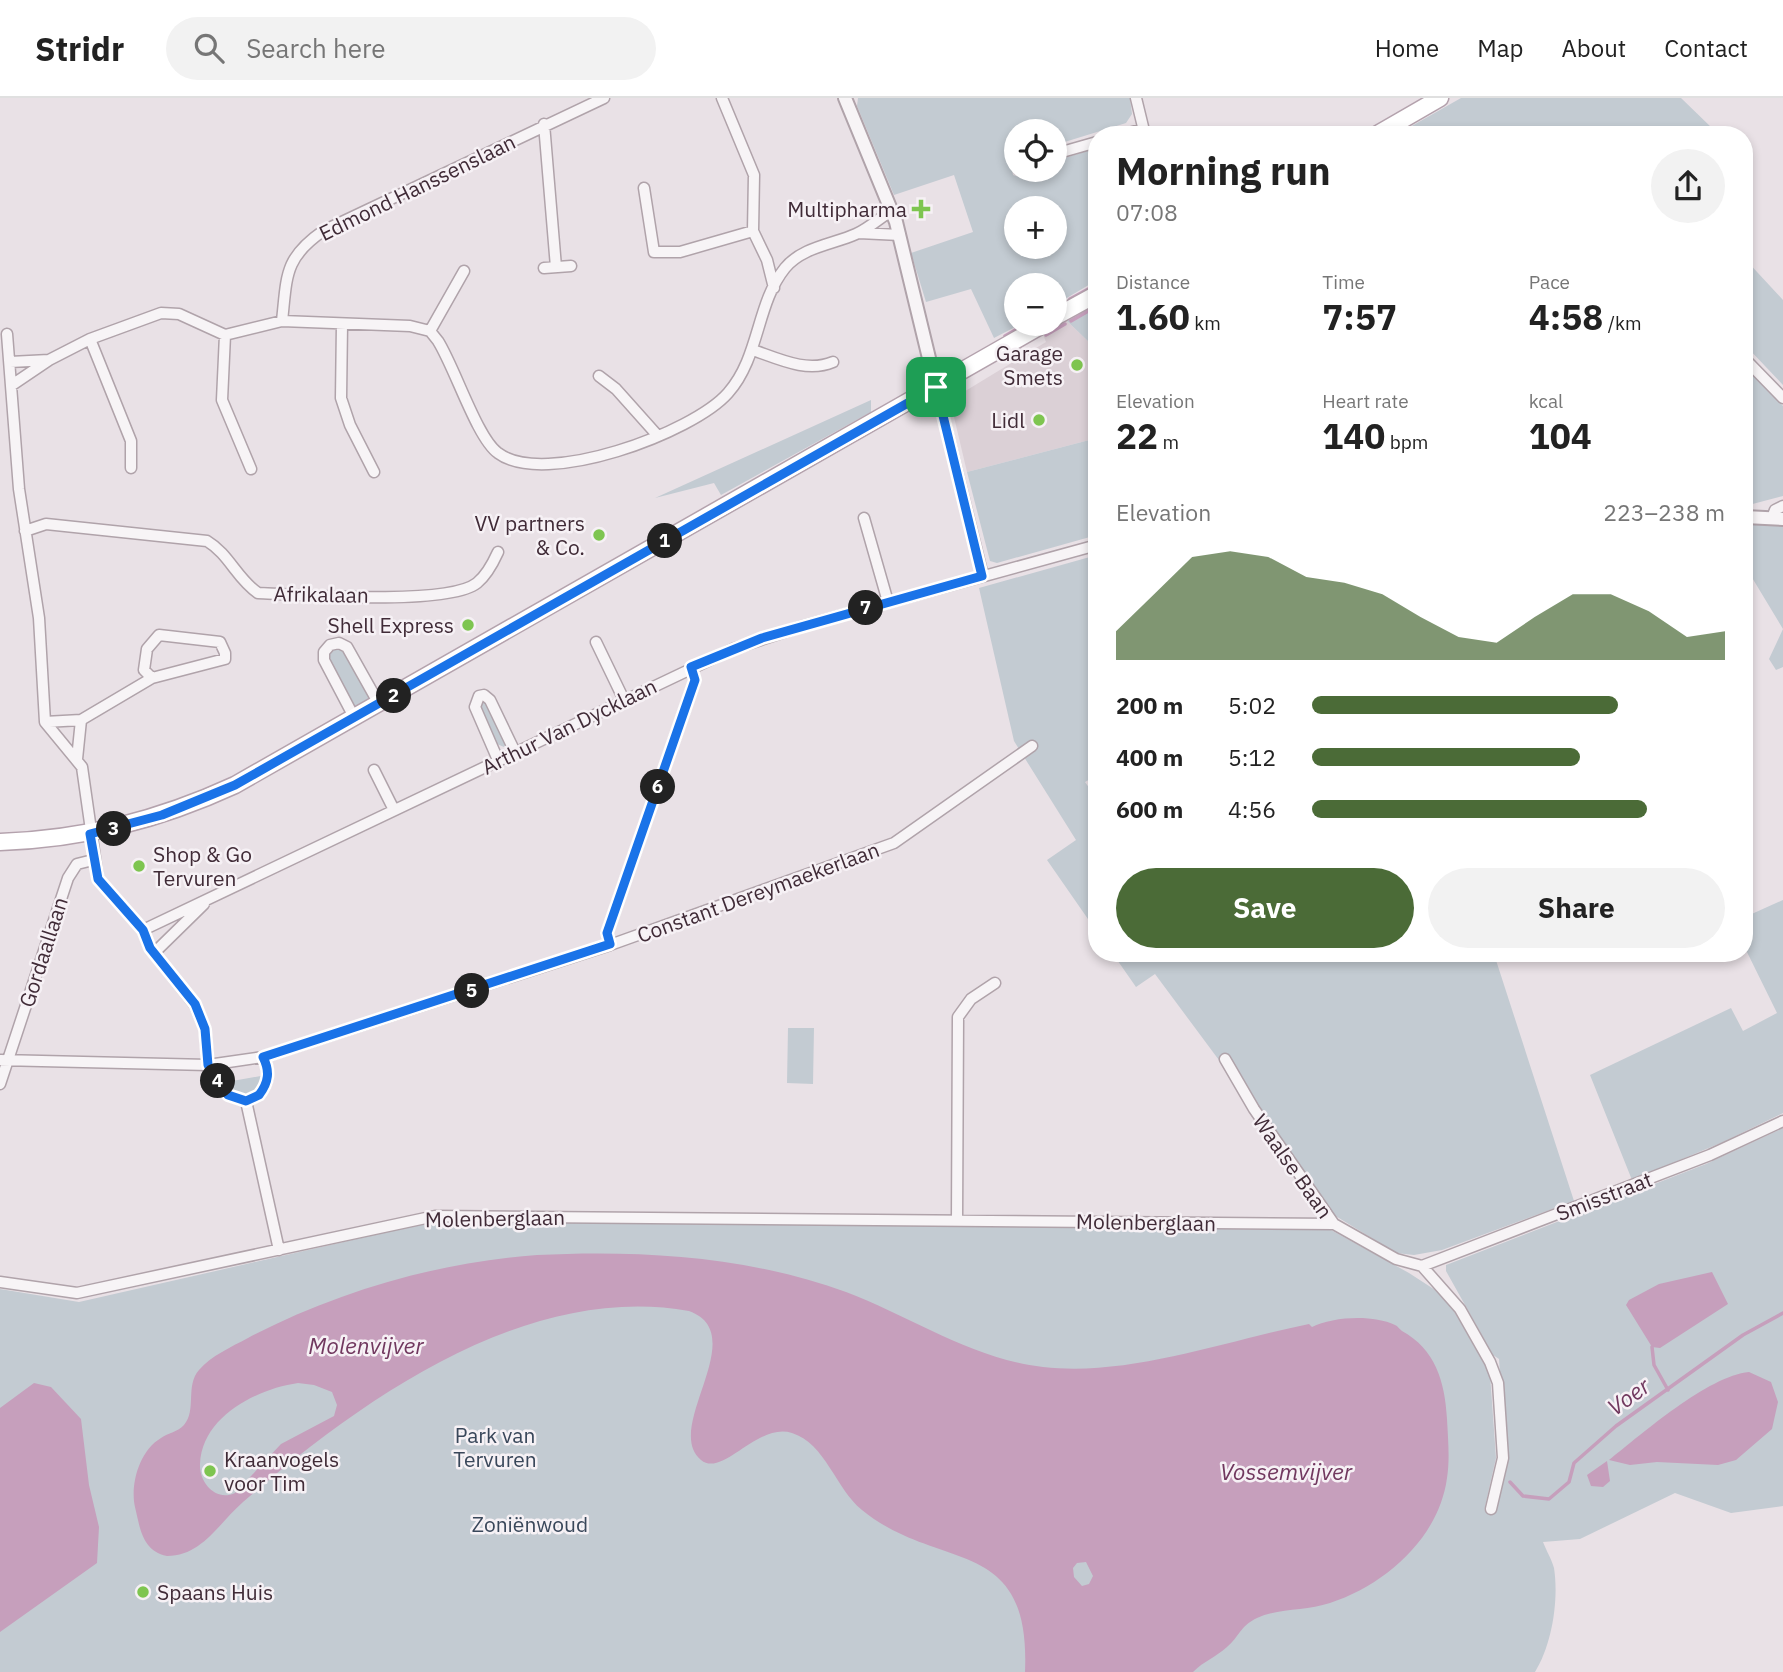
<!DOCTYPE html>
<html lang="en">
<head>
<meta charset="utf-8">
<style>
  :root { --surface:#fff; --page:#f2f2f2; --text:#222; --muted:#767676; --line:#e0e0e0; --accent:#4b6b37 }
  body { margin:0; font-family:"IBM Plex Sans",sans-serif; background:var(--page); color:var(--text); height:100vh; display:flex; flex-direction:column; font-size:26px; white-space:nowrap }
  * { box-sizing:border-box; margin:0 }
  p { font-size:23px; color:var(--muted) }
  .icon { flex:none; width:38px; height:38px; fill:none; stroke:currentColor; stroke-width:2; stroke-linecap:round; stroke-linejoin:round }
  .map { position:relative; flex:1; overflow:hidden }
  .details { position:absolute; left:1088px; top:28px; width:665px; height:836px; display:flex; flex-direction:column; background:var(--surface); border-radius:28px; box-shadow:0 4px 10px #0003 }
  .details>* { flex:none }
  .controls { position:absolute; left:1004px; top:21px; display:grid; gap:14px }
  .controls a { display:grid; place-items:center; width:63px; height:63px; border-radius:50%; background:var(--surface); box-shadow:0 4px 10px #0003; font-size:35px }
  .pin { position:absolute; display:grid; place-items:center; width:60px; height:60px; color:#fff; margin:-30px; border-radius:14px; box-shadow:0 4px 10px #0006 }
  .km { position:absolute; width:35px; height:35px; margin:-18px; border-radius:50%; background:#222; color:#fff; font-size:19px; line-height:35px; text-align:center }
  .round { display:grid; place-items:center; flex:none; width:74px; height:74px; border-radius:37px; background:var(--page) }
  .overview { display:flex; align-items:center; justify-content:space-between; height:119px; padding:0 28px }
  h1 { font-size:38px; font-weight:800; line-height:52px }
  .figures { display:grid; grid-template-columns:repeat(3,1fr); gap:10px; height:119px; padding:7px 28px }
  .figures div { display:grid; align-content:center }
  .figures b { font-size:35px; font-weight:800 }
  .figures small { font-size:19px; font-weight:400 }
  .figures p { font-size:19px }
  .chart { height:196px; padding:14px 28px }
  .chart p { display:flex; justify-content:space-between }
  .chart svg { width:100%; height:126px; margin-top:7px; fill:var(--accent); opacity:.7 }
  .action { display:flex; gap:14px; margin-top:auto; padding:14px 28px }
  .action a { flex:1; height:80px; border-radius:42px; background:var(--accent); color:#fff; font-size:28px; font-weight:800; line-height:80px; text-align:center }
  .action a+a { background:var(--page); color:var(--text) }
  ul { padding:0 28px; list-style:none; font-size:23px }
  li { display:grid; grid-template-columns:112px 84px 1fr; align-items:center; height:52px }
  li i { height:18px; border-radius:9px; background:var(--accent) }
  header { display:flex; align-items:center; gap:42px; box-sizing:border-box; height:98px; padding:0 35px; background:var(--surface); border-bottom:2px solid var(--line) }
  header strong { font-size:33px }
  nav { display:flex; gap:38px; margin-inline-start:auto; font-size:24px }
  .search { width:490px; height:63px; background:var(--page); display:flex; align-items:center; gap:18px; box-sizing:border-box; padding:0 24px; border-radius:38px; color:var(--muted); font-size:26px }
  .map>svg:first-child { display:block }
  .built { fill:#dbd0d6 }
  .green { fill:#c3cbd2; fill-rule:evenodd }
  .water { fill:#c69fbc; fill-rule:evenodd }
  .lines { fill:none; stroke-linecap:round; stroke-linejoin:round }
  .stream { stroke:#c69fbc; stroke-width:3.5 }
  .minor-casing { stroke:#b0a3aa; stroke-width:13 }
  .tertiary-casing { stroke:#b0a3aa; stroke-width:16 }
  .primary-casing { stroke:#b4a2ad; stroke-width:19 }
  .minor { stroke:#f7f4f6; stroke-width:10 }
  .tertiary { stroke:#f7f4f6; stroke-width:12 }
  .primary { stroke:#fff; stroke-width:16 }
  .route-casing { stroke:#fff; stroke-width:14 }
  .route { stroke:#1a73e8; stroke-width:9 }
  .poi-dot { fill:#7ec550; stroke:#f6f1f5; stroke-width:2.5 }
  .labels { text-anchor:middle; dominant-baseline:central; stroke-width:5; stroke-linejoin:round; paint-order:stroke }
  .street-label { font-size:21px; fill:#402b37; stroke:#f6f1f5 }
  .poi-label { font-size:21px; fill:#402b37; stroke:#f6f1f5; text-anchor:end }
  .park-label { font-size:21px; fill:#39475a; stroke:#f6f1f5 }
  .water-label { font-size:23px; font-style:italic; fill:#71385f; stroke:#f6f1f5 }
</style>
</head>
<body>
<header>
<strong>Stridr</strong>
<div class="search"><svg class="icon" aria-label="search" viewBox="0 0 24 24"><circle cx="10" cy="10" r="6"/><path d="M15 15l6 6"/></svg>Search here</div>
<nav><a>Home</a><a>Map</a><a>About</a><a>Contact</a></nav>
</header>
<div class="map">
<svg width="1783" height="1574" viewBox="0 0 1783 1574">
  <rect width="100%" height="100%" fill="#e9e1e6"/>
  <!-- built -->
  <path class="built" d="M1067,223L1091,246L1097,261V340L967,374L954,319L962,295L1046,244L1043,236Z"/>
  <!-- green -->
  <path class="green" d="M858,0H1130L1132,16L1126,25L1055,47V33H1017V55L1010,62L1013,77L1028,82L1038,72H1055V63L1097,50V182L1055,207V187H1017V226H1021L994,240L971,191L926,204L911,155L973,134L954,77L894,97L857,8ZM1017,110H1055V149H1017Z
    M1461,0H1681L1712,30L1704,37H1396Z
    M1745,161L1783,202V287L1745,247Z
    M1097,206V261L1091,246L1067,223Z
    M1745,268L1783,308V398L1745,408Z
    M871,302V314L721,397L714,385L655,400Z
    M1097,340V437L997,465L990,463L967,374Z
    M1745,425L1783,427V569L1776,572L1769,561L1783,531L1745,468Z
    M1097,457V677L1085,684L1097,701V834L1047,762L1076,742L1014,643L979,490Z
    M333,550H342L347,557L373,604L356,615L329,565L328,554Z
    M482,603L486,604L506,645L504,649L497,646L479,609Z
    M1783,802V1015L1723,1044L1632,1082L1590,977L1731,910L1743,933L1777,915L1745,850V819Z
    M1113,856H1494L1574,1103L1442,1152L1414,1157L1396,1155L1334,1117L1155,876L1136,889Z
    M788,930H814L813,986L787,985Z
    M266,977L264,985L250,997L233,995L221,985Z
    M1783,1030V1408L1731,1415L1675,1395L1580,1441L1543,1444C1546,1452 1552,1462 1554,1470C1559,1502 1552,1547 1535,1574H0V1191L79,1204L436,1123L1331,1132L1409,1175L1446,1199L1490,1276L1496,1360L1484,1413L1506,1364L1499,1261L1493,1257L1446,1173V1167L1706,1066Z"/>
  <!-- water -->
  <path class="water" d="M537,1157C640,1152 748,1158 846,1194C912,1219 972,1261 1043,1269C1129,1279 1225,1243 1309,1226L1312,1229C1332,1219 1372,1216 1395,1227C1398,1228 1399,1231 1402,1233C1435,1251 1445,1283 1447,1321C1448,1341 1450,1361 1447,1380C1439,1440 1385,1487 1330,1505C1306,1513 1279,1510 1257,1520C1240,1528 1239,1539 1227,1549C1216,1559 1204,1563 1193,1574H1025C1031,1435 939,1475 862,1412C835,1390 826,1346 792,1335C757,1324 723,1380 701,1362C662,1330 753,1236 689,1213C525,1184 360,1303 243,1404C219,1425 202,1458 167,1458C142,1453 140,1430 135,1409C130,1387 139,1353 161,1340C168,1335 178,1334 184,1327C197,1312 185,1288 199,1272C211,1258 231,1249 248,1240C335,1194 438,1164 537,1157ZM298,1285L314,1287L332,1294L337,1307L334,1318L281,1346L235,1395C216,1404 199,1385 200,1366C202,1318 257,1291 298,1285ZM1086,1464L1093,1478L1089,1486L1082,1488L1074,1479L1073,1470L1077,1465Z
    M1712,1174L1728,1206L1660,1250L1652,1249L1626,1207L1629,1202L1659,1186Z
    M1749,1274L1771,1284L1778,1304L1772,1331L1736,1362L1718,1367L1657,1364L1630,1367L1609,1362C1643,1335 1708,1278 1749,1274Z
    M34,1285L51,1289L81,1321L89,1387L99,1429L97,1465L0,1534V1310Z
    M1607,1363L1610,1383L1603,1389L1591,1388L1587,1377Z"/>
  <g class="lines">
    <!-- stream -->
    <path class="stream" d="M1070,201L1092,189
      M1055,210L1064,204
      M1071,223L1097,208
      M1046,237L1065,226
      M1005,238L1026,226
      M1652,1249L1654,1267L1668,1292
      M1510,1384L1523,1398L1549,1401L1569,1384L1574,1365L1616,1328L1743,1237L1783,1215"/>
    <defs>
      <path id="minor" d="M722,0L754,77L753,133L767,162L774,190
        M1136,0L1145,37
        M544,26L556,169
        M1122,37L1143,31
        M1055,56L1097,44
        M644,90L654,154H680L753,133
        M859,135L900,137
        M544,170L571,168
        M282,223C287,178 284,160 323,133L604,0
        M342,226L341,300L350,327L374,374
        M430,233L464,173
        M7,236L19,391L39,520L45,624L82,669L98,781L143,832L150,850L195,907L205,931L208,967L222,990L228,997L246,1003L259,997C269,985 270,973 263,959
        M225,237L222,302L251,371
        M90,241L131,343V370
        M753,252C779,261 807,275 833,264
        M1745,261L1783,300
        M10,264L49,262
        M599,278L616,291L658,338
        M12,287L49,262L90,241L161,215L179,216L225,237L282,223L410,228L430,233L438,243C455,270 477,340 498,355C544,390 693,335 728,295C760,259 756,206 785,170C802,149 834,146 856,136C869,130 880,120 892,112
        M936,289L983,478
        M864,420L888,504
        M1772,420L1775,412L1783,408
        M25,433L46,426L207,443C229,456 237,481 258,495C299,497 448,508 477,485C487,477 493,465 498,454
        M596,544L624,602
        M355,621L324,562V554L330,547L339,545L347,549L379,606
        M45,624L81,622L152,580L225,561V555L220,544L159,537L147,551L144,572L152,580
        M77,661L81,622
        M498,662L475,609L479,598L484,597L490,602L515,654
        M374,672L394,712
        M143,832L733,551L803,528L1097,447
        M610,847L607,835L695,582L691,570
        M154,855L204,806
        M1225,961L1254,1011L1334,1126L1396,1161L1422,1168L1460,1211L1490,1264L1498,1285L1503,1360L1491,1411
        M0,962L208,967L263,959L610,847L894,745L1032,648
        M0,986L68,780L77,766L93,762
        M246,1003L279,1152
        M957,1122L958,919L971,901L995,885
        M1422,1168L1710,1057L1783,1023
        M0,1184L77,1195L435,1118L1334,1126"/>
      <path id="tertiary" d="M845,0L896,124L936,289
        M1745,419L1783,421"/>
      <path id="primary" d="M1376,37L1440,0
        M1055,219L1097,196
        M0,744C84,741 159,722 235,687L1044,226"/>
    </defs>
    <!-- minor casing -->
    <use href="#minor" class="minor-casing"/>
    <!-- tertiary casing -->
    <use href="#tertiary" class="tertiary-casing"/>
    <!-- primary casing -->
    <use href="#primary" class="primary-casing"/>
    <!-- minor -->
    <use href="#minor" class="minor"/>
    <!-- tertiary -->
    <use href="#tertiary" class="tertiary"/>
    <!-- primary -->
    <use href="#primary" class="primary"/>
  </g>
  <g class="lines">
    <defs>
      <path id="route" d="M936,289L982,478L762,540L691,569L695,582L607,835L610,846L263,959C270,973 269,984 259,997L246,1003L228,997L222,990L208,967L205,931L195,906L150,850L143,832L98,781L90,736L162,717L235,687Z"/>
    </defs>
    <!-- route casing -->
    <use href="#route" class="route-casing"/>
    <!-- route -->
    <use href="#route" class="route"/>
  </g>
  <!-- markers -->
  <g class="poi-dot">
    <path d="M917.5 100.5h7v7h7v7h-7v7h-7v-7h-7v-7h7z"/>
    <circle cx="1077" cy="267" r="7"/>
    <circle cx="1039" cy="322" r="7"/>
    <circle cx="599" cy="437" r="7"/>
    <circle cx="468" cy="527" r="7"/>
    <circle cx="139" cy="768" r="7"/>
    <circle cx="210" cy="1373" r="7"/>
    <circle cx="143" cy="1494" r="7"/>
  </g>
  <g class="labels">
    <!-- street labels -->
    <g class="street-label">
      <text transform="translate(417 89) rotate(-26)">Edmond Hanssenslaan</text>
      <text transform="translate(321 496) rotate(1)">Afrikalaan</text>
      <text transform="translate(569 628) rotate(-26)">Arthur Van Dycklaan</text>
      <text transform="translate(758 794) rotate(-20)">Constant Dereymaekerlaan</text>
      <text transform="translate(43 854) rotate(-72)">Gordaallaan</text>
      <text transform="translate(1293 1068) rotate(55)">Waalse Baan</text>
      <text transform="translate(1604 1098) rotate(-21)">Smisstraat</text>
      <text transform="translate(495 1120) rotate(-1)">Molenberglaan</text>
      <text transform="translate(1146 1124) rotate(1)">Molenberglaan</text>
    </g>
    <!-- poi labels -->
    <g class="poi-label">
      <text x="907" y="111">Multipharma</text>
      <text x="1063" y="255">Garage<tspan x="1063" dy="24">Smets</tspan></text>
      <text x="1025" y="322">Lidl</text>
      <text x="585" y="425">VV partners<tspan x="585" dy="24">&amp; Co.</tspan></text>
      <text x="454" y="527">Shell Express</text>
      <text x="153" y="756" text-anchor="start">Shop &amp; Go<tspan x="153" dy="24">Tervuren</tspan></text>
      <text x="224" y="1361" text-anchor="start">Kraanvogels<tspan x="224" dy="24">voor Tim</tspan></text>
      <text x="157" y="1494" text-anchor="start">Spaans Huis</text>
    </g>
    <!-- park labels -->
    <g class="park-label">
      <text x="495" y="1337">Park van<tspan x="495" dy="24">Tervuren</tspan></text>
      <text x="530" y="1426">Zoniënwoud</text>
    </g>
    <!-- water labels -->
    <g class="water-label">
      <text x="366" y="1247">Molenvijver</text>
      <text transform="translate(1628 1298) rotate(-36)">Voer</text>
      <text x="1286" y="1373">Vossemvijver</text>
    </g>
  </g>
</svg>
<div class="controls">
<a><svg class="icon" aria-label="locate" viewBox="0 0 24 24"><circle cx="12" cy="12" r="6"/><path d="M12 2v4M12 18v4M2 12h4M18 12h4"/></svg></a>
<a>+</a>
<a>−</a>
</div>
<div class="pin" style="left:936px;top:289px;background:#1e9e55"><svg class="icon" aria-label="arrive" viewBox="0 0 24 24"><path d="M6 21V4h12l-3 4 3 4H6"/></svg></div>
<b class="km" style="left:665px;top:443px">1</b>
<b class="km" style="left:394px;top:598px">2</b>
<b class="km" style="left:114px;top:731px">3</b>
<b class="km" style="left:218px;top:983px">4</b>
<b class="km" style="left:472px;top:893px">5</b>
<b class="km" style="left:658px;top:689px">6</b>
<b class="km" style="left:866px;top:510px">7</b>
<section class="details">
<div class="overview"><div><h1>Morning run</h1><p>07:08</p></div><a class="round"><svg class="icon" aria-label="share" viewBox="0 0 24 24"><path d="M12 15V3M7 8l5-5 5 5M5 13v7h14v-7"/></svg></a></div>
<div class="figures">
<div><p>Distance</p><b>1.60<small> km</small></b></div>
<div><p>Time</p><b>7:57</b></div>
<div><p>Pace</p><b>4:58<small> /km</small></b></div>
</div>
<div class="figures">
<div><p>Elevation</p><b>22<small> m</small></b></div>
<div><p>Heart rate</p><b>140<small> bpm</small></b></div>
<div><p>kcal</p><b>104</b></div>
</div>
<div class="chart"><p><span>Elevation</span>223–238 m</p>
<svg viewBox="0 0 160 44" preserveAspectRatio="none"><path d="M0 44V34L10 21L20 8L30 6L40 8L50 15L60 17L70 21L80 29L90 36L100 38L110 29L120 21L130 21L140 27L150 36L160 34V44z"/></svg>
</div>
<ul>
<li><b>200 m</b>5:02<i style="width:74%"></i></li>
<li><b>400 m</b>5:12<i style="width:65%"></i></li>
<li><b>600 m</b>4:56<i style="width:81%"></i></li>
</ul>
<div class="action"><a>Save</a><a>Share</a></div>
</section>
</div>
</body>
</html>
